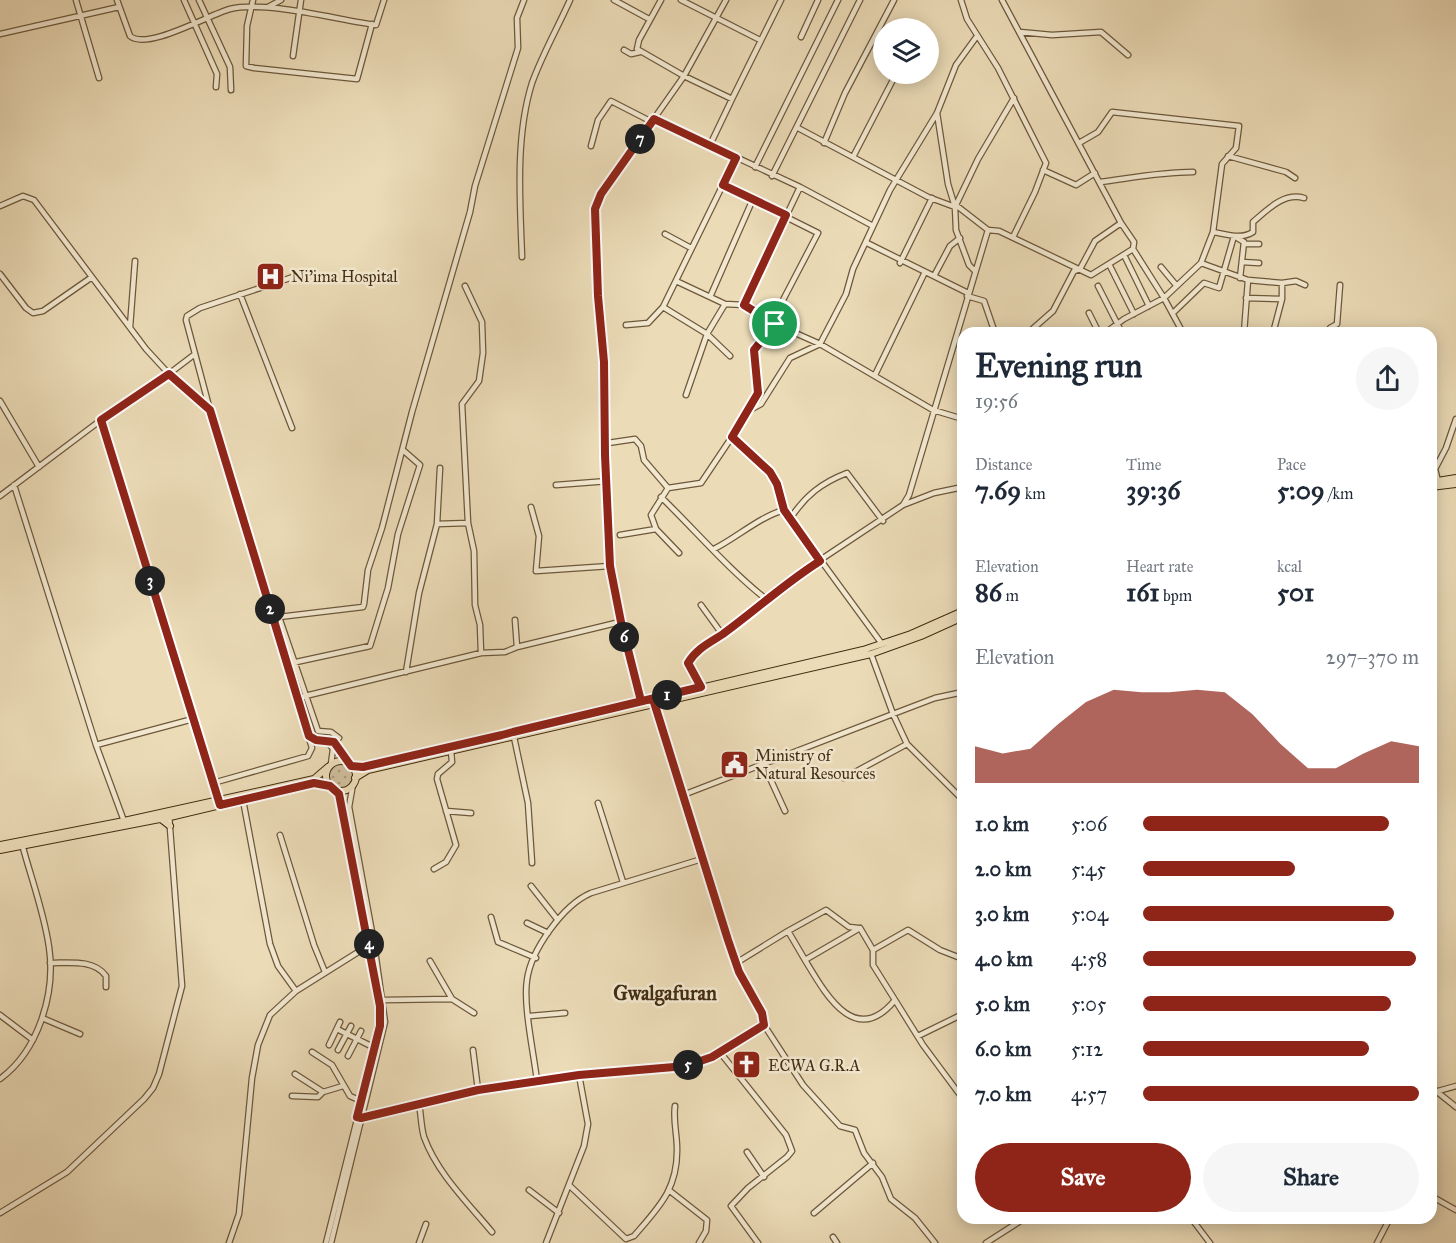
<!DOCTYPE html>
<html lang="en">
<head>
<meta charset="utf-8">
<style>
  :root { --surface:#fff; --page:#f6f6f7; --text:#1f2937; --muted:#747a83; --accent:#8f2418 }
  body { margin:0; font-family:"IM FELL Great Primer",serif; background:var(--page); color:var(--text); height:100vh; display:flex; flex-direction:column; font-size:22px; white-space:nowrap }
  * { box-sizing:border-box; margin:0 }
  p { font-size:20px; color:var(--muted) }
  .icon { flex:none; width:33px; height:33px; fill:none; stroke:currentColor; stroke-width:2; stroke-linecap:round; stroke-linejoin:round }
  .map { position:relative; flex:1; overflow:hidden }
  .sheet { position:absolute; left:957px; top:327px; width:480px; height:897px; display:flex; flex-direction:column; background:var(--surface); border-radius:18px; box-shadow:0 3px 15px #0003 }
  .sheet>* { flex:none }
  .controls { position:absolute; left:873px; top:18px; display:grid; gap:12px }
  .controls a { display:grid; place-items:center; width:66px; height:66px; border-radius:50%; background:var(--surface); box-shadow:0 3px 15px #0003; font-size:30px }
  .pin { position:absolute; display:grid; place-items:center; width:51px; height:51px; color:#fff; margin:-26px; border:3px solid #fff; border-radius:50%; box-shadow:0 2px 6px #0007 }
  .km { position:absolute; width:30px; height:30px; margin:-15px; border-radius:50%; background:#222; color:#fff; font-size:16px; line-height:30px; text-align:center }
  .round { display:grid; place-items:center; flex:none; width:63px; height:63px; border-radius:32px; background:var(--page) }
  .headline { display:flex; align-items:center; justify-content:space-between; height:102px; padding:0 18px }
  h1 { font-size:33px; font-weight:800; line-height:45px }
  .stats { display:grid; grid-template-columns:repeat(3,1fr); gap:9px; height:102px; padding:6px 18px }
  .stats div { display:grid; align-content:center }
  .stats b { font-size:26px; font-weight:800 }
  .stats small { font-size:16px; font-weight:400 }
  .stats p { font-size:16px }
  .chart { height:168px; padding:12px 18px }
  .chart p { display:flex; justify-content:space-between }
  .chart svg { width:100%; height:108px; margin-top:6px; fill:var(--accent); opacity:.7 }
  .cta { display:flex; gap:12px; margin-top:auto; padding:12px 18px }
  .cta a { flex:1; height:69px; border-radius:36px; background:var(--accent); color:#fff; font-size:24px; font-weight:800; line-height:69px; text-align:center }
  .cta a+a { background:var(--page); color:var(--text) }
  ul { padding:0 18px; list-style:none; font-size:20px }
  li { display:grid; grid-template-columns:96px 72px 1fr; align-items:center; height:45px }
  li i { height:15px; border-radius:8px; background:var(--accent) }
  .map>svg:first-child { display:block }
  .grass { fill:url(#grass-dots); stroke:#887556; stroke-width:1.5 }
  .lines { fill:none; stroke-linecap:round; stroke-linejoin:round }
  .minor-casing { stroke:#6d583b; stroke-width:7 }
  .major-casing { stroke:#432d12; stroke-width:8 }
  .minor { stroke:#f2e8d0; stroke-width:4.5 }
  .major { stroke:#ebdbb7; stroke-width:6 }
  .route-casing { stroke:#fff; stroke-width:12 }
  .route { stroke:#8f2418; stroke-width:8 }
  .labels { text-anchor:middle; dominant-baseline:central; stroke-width:5; stroke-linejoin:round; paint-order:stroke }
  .poi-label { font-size:16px; fill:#432d12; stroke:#f2e8d0; text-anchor:start }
  .quarter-label { font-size:20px; font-weight:bold; fill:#432d12; stroke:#f2e8d0 }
</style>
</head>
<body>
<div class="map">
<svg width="1456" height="1243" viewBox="0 0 1456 1243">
  <defs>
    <pattern id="grass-dots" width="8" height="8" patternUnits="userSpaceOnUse" patternTransform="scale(1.5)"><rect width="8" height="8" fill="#cebd9b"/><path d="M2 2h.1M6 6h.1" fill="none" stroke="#a99a7d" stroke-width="1.8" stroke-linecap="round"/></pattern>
  </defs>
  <rect width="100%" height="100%" fill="#ebdbb7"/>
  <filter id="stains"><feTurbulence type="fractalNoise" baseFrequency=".00333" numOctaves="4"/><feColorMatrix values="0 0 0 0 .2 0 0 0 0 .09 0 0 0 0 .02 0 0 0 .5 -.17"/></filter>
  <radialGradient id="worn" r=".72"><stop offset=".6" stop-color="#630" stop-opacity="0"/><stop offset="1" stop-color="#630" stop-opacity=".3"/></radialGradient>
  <!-- grass -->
  <path class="grass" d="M328 776a13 13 0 1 1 26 0a13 13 0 1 1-26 0Z"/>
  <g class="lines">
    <defs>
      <path id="minor" d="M76,0L99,78
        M117,0L130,36C147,51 210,14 230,9C265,0 338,20 376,25L384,0
        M184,0L217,74L216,87
        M199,0L230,67L231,90
        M253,0L247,26L246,66L254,68L357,79L372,24
        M614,0L649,19
        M661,0L639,40L637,49L684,76L732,99L781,0
        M681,0L760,40
        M961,0L967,19L998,68L1046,163L1035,192L1013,237
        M1002,0L1121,223L1095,241L1080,269L1074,271L1053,311L1028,333
        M268,7L281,0
        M1020,32L1052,35L1101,32L1128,55
        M0,34L119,7
        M801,37L818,0
        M624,50L631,54L640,52
        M293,56L301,0
        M937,113L948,184L955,207L956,230L969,265L975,271
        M654,119L800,187L873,226
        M798,128L928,197L955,207L978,159L1014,98
        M824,143L845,93L894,0
        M1079,143L1098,132L1112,112L1239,126L1236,148L1222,164L1213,232L1201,263
        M710,145L732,99
        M591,146L598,120L611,101L652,122
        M1228,156L1286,172L1295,178
        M853,157L896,74
        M755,167L838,0
        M1043,170L1076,185L1095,173
        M772,176L860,0
        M1100,182C1131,178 1161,172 1193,172
        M722,185L818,233L771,323
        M0,206L23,196L34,200L146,349L169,374L210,410
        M957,206L988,230
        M1121,223L1134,242L1133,249
        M1213,232C1226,234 1241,240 1253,232V222C1267,210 1284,192 1304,198
        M665,234L691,248
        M867,243L968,293
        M1244,244H1259
        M1124,255L1149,306
        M522,257C520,201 515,137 532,83C542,55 558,27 570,0
        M1242,262L1259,263
        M900,263L932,198
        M1109,264L1134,314
        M1161,267L1176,285
        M0,274L26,308L33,313L43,311L92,277
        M934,276L950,246L960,238
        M1240,278L1244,242
        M676,281L725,304
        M465,286L482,322L483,353L479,381L462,404L468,523
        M1098,286L1122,333
        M240,294L292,428
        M967,296L984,301L995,333
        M710,297L753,199
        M1246,298L1282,299
        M744,305L800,187
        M663,307L736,158
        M1174,312L1204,283L1219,288L1234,236L1244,242
        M1089,313L1099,333
        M626,325L648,323L663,307L707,334L730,356
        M130,327L135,261
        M1105,333L1124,319L1164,298L1183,333
        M1244,333L1248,280
        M1273,333L1282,299V283
        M1329,333L1330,328L1337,324L1340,285
        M875,375L925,272
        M686,395L707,334L725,304L744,305L775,324L820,344L933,410L963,419
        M0,401L39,467
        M751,408L758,393L754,349L775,324
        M101,420L220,803
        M732,437C760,462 775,473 784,510L882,644
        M608,443L635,439L641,446L644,460L668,488
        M1438,481L1435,469L1446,448L1456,419
        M14,485L96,745L124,821
        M556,485L608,481
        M0,496L101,420L145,392L195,354
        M661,497C696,531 728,569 766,599
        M903,505L934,493L963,487
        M531,507L539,536L536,571L610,566L620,622L641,701
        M790,519C805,496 821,483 847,473L883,521
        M437,524L468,523L474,551L475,605L480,625L481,653
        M656,529L679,553
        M620,535L656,529L651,515L668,488L701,483L750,410L761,404L790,358L820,344L846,294L853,269L890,190L937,113L956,65L977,36
        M714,549C736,538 761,516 784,510
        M610,566L605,455L604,362L596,258L595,209L601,194L684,76L726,0
        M267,599L276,602L279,617L363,607L364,604L368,570L382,528L412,412L470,212L475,186L518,48L517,18L524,0
        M701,605L722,634
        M279,617L318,731L331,732L339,738
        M517,647L620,622
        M871,654L893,714L935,698L963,692
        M287,664L370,646L388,588L398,534L420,465L404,451
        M406,672L419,593L437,524L440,468
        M701,687L688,663L700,647L722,634L784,584L903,505L909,495L988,230L999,231L1091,275L1133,249L1164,298L1201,263L1248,280L1282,283L1296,281L1305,285
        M297,698L481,653L505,652L517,647L515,620
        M309,736L316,740L334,743L349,764
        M514,737L528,803L532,863
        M327,741L333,749L331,764
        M96,745L193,719
        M763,763L785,811
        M844,778L907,744
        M213,783L308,756L312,748L210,410L186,320L187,316L200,308L302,274
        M683,795L893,714L907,744L963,800
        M243,800L270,944L278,966L296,991
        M598,803L623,882
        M446,811L471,813
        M280,835L314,945L325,972
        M434,869L446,862L456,845L437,779L438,774L452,762L451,751
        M531,886L557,919
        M491,917L498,942L536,958
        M527,923L548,933
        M788,931L826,910L849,927L858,928
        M805,960C825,993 855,1049 895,1000L873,965V950
        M430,961L452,999
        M50,963C69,963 94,959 106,976V987
        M736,963L788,931L805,960L860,928L873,950L908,930L940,950L963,959
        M384,1000L452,999L474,1013
        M895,1000L923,1045L963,1099
        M0,1015L33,1040
        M530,1016L565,1013
        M42,1018L80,1034
        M764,1025L803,1085L840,1126L855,1130L864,1153L882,1177L891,1199L915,1218L935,1243
        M337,1029L375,1048
        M918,1036L963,1014
        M329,1045L340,1022
        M338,1050L351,1026
        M473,1050L478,1090
        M719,1051L786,1135L792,1151L787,1157L748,1188L731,1206L758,1243
        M312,1052L332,1065L350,1096L361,1101
        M348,1056L361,1031
        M295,1074L323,1092
        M0,1079C38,1051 56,994 49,947C44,912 31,878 22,844
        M537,1081C534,1054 523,1006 527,980C531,950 563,905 591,893L702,859
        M1431,1087L1456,1107
        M1431,1093L1456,1086
        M292,1096L318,1097L323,1092L343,1086
        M419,1104C421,1114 421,1127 424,1137C437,1173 468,1203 492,1232
        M357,1117L361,1118L478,1090L579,1075L686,1066L712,1057L764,1025L762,1013L739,972L728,940L654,703
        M747,1152L764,1177
        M570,1186L626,1239L634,1236C659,1207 678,1189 677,1148C677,1134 673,1121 675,1106
        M529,1190L559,1213
        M670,1191L707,1220L706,1231L699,1243
        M1431,1196L1456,1210
        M0,1213L67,1172L144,1099L153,1088L159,1074L182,986L169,815
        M814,1213L873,1163
        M1191,1218L1210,1243
        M833,1237L837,1243
        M229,1243L239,1214L252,1078L258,1045L270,1015L296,991L371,944
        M326,1243L375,1048L380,1007L337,790
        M331,1243L385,1022L374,943L349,807L353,784
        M419,1243L426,1224
        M546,1243L584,1146L588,1124L579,1075
        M986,1243L1025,1218
        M1377,1243L1390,1218"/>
      <path id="major" d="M1431,482L1456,478
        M1431,487L1456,484
        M326 776a15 15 0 1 1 30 0a15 15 0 1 1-30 0Z
        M351,766L376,764L863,650L911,634L963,611
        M355,778L368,770L871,654L921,636L963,617
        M161,819L170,826
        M0,845L124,821L314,779L328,767
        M0,850L170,817L314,783L330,786"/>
    </defs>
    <!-- minor casing -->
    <use href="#minor" class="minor-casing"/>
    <!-- major casing -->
    <use href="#major" class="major-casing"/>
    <!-- minor -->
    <use href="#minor" class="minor"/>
    <!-- major -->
    <use href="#major" class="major"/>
  </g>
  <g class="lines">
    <defs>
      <path id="route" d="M775,324L754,350L758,393L732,437L770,472L777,484L784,510L820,561C785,583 756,610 723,634C709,643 696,649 688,663L701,687L513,732L502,735L363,767L351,766L334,742L316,740L309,736L210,410L169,374L101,420L220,805L314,783L330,786L339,794L380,1006V1026L357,1117L361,1118L478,1090L579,1075L686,1066L712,1057L764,1025L762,1013L739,972L728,940L653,699L641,701L621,622L610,566L605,455L604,362L598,296L595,209L601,194L654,119L736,158L723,185L786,215L744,305L775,324"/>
    </defs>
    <!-- route casing -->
    <use href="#route" class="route-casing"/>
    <!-- route -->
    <use href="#route" class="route"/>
  </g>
  <!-- icons -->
  <defs>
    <symbol id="hospital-square" viewBox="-11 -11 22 22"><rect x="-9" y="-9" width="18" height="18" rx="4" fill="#8f2418" stroke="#f2e8d0"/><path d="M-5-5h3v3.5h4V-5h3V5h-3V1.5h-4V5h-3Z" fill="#fff"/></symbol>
    <symbol id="civic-square" viewBox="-11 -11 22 22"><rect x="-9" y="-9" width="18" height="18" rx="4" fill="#8f2418" stroke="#f2e8d0"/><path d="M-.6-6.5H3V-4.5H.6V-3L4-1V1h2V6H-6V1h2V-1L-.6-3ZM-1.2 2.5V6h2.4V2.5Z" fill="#fff"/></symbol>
    <symbol id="church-square" viewBox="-11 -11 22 22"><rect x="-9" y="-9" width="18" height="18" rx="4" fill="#8f2418" stroke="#f2e8d0"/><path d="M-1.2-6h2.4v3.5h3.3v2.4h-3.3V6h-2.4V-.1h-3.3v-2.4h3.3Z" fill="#fff"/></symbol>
  </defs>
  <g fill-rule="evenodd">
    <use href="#hospital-square" x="254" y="260" width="33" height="33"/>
    <use href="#civic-square" x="718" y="748" width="33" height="33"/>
    <use href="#church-square" x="730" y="1048" width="33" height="33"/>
  </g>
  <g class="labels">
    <!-- poi labels -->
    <g class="poi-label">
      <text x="291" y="276">Ni'ima Hospital</text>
      <text x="755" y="755">Ministry of<tspan x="755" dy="18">Natural Resources</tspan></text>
      <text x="768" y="1065">ECWA G.R.A</text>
    </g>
    <!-- quarter labels -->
    <g class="quarter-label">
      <text x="665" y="993">Gwalgafuran</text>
    </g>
  </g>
  <rect width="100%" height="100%" filter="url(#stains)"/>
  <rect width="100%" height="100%" fill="url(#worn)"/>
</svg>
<div class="controls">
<a><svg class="icon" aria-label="layers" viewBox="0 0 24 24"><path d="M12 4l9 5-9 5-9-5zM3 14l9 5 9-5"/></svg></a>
</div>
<div class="pin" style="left:775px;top:324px;background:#1e9e55"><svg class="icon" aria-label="arrive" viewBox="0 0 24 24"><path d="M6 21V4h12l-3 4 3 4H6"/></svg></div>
<b class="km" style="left:667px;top:695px">1</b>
<b class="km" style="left:270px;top:609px">2</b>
<b class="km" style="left:150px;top:581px">3</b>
<b class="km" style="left:369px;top:944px">4</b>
<b class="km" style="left:688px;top:1065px">5</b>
<b class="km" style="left:624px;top:637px">6</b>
<b class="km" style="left:640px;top:139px">7</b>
<section class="sheet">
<div class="headline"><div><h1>Evening run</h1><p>19:56</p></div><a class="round"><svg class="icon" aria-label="share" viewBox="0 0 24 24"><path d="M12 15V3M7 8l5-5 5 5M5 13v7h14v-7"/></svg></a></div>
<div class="stats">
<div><p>Distance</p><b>7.69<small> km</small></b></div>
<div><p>Time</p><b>39:36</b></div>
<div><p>Pace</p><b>5:09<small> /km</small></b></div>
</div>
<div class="stats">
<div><p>Elevation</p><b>86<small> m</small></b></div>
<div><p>Heart rate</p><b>161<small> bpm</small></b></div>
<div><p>kcal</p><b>501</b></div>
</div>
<div class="chart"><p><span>Elevation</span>297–370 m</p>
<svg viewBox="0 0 160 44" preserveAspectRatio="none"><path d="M0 44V29L10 32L20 30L30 20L40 11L50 6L60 7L70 7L80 6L90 7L100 16L110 28L120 38L130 38L140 32L150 27L160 29V44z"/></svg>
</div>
<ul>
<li><b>1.0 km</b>5:06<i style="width:89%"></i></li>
<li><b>2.0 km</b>5:45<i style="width:55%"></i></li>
<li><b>3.0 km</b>5:04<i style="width:91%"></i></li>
<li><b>4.0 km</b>4:58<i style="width:99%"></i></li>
<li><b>5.0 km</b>5:05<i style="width:90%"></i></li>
<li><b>6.0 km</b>5:12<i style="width:82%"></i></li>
<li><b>7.0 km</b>4:57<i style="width:100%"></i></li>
</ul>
<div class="cta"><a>Save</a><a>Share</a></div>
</section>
</div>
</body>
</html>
